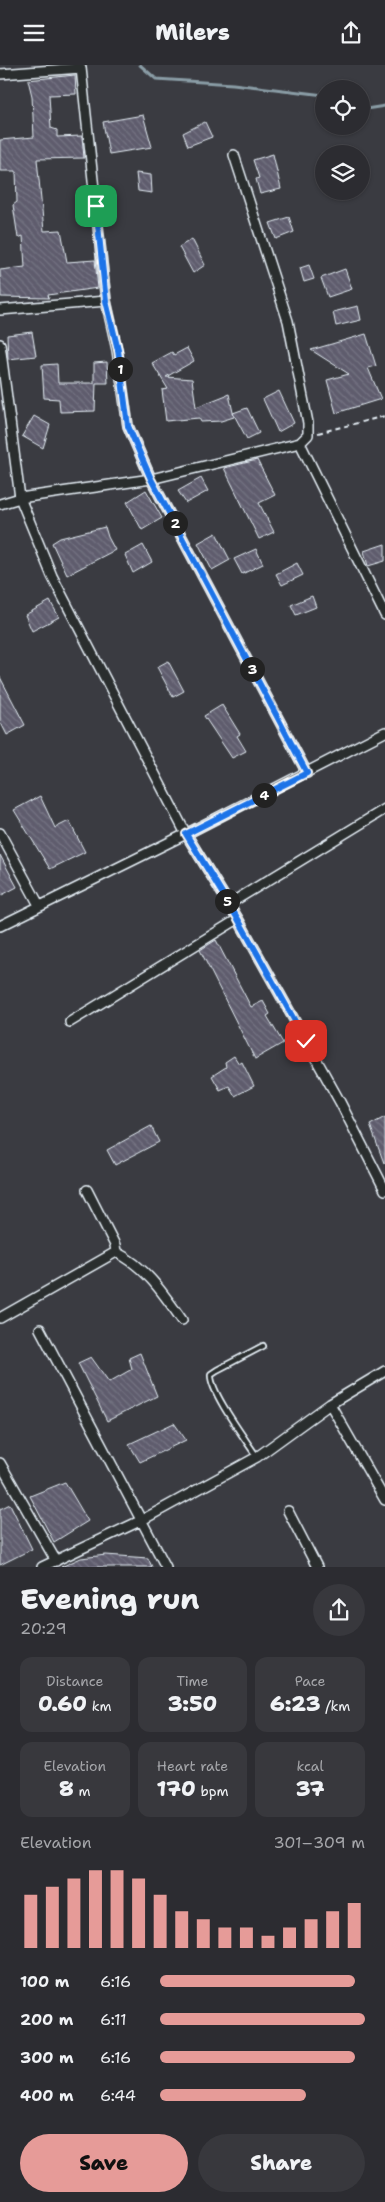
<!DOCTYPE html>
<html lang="en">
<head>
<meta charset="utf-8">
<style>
  :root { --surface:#2c2c31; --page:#38383d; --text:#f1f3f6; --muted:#a6a7ab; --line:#48484d; --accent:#e69b98 }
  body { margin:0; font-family:"Shantell Sans",sans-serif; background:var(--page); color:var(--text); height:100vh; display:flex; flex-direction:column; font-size:19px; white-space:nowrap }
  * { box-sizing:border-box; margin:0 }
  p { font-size:16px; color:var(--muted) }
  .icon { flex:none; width:28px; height:28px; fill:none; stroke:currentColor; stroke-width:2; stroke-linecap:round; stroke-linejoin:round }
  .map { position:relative; height:1502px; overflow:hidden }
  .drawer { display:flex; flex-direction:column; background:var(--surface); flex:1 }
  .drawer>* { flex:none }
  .controls { position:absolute; left:315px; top:15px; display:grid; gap:10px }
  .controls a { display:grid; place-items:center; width:55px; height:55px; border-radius:50%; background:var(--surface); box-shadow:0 1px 4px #0004,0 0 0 1px var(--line); font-size:25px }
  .pin { position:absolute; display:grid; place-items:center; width:42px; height:42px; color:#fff; margin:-21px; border-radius:10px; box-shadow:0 2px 8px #0006 }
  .km { position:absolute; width:25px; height:25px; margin:-12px; border-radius:50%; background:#222; color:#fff; font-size:14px; line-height:25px; text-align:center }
  .round { display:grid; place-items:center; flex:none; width:52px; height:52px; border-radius:26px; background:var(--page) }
  .summary { display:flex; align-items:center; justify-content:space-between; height:85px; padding:0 20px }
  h1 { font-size:28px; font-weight:800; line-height:38px }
  .stats { display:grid; grid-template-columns:repeat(3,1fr); gap:8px; height:85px; padding:5px 20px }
  .stats div { display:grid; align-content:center; border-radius:12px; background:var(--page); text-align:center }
  .stats b { font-size:21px; font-weight:800 }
  .stats small { font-size:14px; font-weight:400 }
  .stats p { font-size:14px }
  .chart { height:140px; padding:10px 20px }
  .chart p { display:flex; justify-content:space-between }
  .chart svg { width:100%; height:90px; margin-top:5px; stroke:var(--accent); stroke-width:6 }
  .primary-button { display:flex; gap:10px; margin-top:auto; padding:10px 20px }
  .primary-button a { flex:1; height:58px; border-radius:30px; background:var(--accent); color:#111; font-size:20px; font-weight:800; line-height:58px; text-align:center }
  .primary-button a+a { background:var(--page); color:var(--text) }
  ul { padding:0 20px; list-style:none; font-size:16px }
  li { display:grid; grid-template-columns:80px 60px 1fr; align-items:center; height:38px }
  li i { height:12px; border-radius:6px; background:var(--accent) }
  header { display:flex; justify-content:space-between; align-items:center; height:65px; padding:0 20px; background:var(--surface); font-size:22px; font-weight:800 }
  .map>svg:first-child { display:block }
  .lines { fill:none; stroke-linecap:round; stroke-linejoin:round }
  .stream { stroke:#8a9da6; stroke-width:3 }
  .building { fill:url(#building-back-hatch); stroke:#e8f1f8 }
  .service-casing { stroke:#e8f1f8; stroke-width:8 }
  .minor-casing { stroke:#e8f1f8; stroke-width:12 }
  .path { stroke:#e8f1f8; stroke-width:2; stroke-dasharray:5 4; stroke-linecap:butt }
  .service { stroke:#2a2d2e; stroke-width:4.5 }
  .minor { stroke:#2a2d2e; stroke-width:9 }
  .route-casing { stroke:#fff; stroke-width:10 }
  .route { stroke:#1a73e8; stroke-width:6 }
</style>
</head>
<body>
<header><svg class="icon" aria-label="menu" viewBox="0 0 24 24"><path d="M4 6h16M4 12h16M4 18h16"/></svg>Milers<svg class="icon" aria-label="share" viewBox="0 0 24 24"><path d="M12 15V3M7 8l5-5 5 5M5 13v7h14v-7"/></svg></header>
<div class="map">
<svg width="385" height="1502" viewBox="0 0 385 1502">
  <defs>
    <pattern id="building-back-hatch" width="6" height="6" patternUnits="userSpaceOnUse" patternTransform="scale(1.25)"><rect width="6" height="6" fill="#5e5c6d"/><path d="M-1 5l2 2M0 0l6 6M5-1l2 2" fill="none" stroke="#757483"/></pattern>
  </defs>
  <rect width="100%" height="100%" fill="#3a3b41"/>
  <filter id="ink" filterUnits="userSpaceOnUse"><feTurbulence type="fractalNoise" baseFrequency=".02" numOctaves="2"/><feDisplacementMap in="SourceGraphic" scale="10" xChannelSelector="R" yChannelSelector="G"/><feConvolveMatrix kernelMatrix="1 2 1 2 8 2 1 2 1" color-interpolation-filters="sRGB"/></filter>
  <g filter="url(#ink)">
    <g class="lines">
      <!-- stream -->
      <path class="stream" d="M140,0L156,14L233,19L324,30
        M361,43L366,44L385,41"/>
    </g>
    <!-- building -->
    <path class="building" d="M75,10L76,29L49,30L51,63L57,65V72L82,71L84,93L37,94L44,166L61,165L67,197L95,195L98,223L48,230L49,233L1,232L0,205L25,202L23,171L18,173L13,140L17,137L16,106H0V75L34,72L32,31L28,15Z
      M143,50L152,82L109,89L103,57Z
      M205,57L212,72L188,81L183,68Z
      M273,89L281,124L260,129L256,114L259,113L253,95Z
      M136,108L151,110L152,128L138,126Z
      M289,152L294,167L276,174L270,158Z
      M192,174L205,200L193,208L179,182Z
      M309,200L314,214L304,217L300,203Z
      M345,204L352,224L328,232L321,213Z
      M358,241L361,255L336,261L333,247Z
      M32,267L36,291L8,294L7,270Z
      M366,269L376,301L368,303L381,334L336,348L327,315L349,309L311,285Z
      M187,283L194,296L166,312L192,314L196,342L229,329L234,352L221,356L201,357L199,353L166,356L162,325L168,324L152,298L172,287L174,290Z
      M107,297L108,318H96L95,346L60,347L59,334L44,333L42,300L57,299L58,318H94V298Z
      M279,326L294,358L278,367L263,334Z
      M247,343L259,368L247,374L233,348Z
      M34,351L50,360L43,383L22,371Z
      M257,395L275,430L259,438L274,467L259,474L224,403Z
      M201,413L208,426L186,438L178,426Z
      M146,425L162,453L142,465L127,437Z
      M105,462L108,472L115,485L67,510L52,478L60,473Z
      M216,468L230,495L212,505L198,478Z
      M385,479V496L368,501L364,486Z
      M143,480L152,497L133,508L125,490Z
      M256,484L263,499L242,509L234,494Z
      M297,498L303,510L282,520L276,509Z
      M312,531L316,542L296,550L291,540Z
      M50,536L59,552L32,566L25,550Z
      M168,596L184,626L173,632L157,602Z
      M0,612L25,660L7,670L0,656Z
      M222,640L240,669L237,671L246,686L232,693L204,651Z
      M40,731L55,763L69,756L85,787L50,804L14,745Z
      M0,790L17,822L0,831Z
      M216,875L251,942L263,936L270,949L267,951L283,978L255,994L200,885Z
      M234,991L239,999L242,997L254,1021L235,1031L229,1021L220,1025L212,1011L226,1002L225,997Z
      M385,1052V1097L384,1098L370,1060Z
      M151,1061L159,1077L115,1100L107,1085Z
      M140,1288L157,1331L107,1356L78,1298L91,1292L109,1317L132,1304L129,1293Z
      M174,1358L186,1375L140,1397L129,1379Z
      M65,1417L88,1456L54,1477L30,1431Z
      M10,1439L32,1484L0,1500V1444Z
      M106,1490L148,1493L152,1502H61L81,1493Z"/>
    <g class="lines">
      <defs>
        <path id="service" d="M257,1392C246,1375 209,1326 211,1309L217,1305L263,1281"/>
        <path id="minor" d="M0,9L81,3L106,236L0,245
          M106,236L117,285L128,361L151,414L307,708
          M0,279L20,433L52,511L186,769L238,854L340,1037L385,1125
          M300,378L385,550
          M0,439L20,433L151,414L300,378L308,370V358L288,256L234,90
          M0,768L39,840
          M229,839L385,744
          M0,861L186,769L385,667
          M70,957L238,854
          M116,1187C146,1202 163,1228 182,1255
          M0,1253L116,1187L115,1180L87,1125
          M40,1264L166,1502
          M330,1339L385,1435
          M0,1398L56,1496
          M288,1446L317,1502
          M42,1502L142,1455L257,1392L330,1339L385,1306"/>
      </defs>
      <!-- service casing -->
      <use href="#service" class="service-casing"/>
      <!-- minor casing -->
      <use href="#minor" class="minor-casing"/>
      <!-- path -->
      <path class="path" d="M318,368L385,351"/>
      <!-- service -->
      <use href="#service" class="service"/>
      <!-- minor -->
      <use href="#minor" class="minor"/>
    </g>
  </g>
  <g class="lines" filter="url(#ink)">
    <defs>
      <path id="route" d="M96,141L106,236L118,285L128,361L151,414L307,708L186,769L238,854L306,976"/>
    </defs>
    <!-- route casing -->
    <use href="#route" class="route-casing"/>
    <!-- route -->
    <use href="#route" class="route"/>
  </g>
</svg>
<div class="controls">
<a><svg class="icon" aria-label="locate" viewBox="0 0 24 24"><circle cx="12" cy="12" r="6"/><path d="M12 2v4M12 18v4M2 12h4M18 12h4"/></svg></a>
<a><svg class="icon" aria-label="layers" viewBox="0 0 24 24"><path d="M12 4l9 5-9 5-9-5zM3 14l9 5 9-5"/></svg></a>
</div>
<div class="pin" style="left:96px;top:141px;background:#1e9e55"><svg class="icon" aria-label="arrive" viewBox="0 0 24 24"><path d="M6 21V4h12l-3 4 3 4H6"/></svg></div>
<div class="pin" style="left:306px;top:976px;background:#d93025"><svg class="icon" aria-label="check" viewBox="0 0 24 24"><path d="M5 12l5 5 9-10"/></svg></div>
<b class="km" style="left:120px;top:304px">1</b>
<b class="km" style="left:175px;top:458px">2</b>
<b class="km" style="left:252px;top:604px">3</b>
<b class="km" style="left:264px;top:730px">4</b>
<b class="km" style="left:227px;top:836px">5</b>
</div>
<section class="drawer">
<div class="summary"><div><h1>Evening run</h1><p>20:29</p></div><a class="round"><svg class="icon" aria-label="share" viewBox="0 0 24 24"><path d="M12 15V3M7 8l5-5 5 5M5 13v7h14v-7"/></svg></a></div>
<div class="stats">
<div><p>Distance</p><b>0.60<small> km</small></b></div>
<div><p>Time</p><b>3:50</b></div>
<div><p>Pace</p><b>6:23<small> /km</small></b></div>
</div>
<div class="stats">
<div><p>Elevation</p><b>8<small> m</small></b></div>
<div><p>Heart rate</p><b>170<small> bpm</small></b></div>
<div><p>kcal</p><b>37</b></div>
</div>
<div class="chart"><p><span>Elevation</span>301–309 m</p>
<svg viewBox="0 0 160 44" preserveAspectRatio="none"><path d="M5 44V18M15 44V14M25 44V10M35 44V6M45 44V6M55 44V10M65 44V18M75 44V26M85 44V30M95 44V34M105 44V34M115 44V38M125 44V34M135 44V30M145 44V26M155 44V22"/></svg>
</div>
<ul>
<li><b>100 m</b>6:16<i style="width:95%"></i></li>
<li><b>200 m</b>6:11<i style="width:100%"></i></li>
<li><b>300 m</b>6:16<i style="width:95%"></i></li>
<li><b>400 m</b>6:44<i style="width:71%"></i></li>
</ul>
<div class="primary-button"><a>Save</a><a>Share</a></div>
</section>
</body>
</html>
